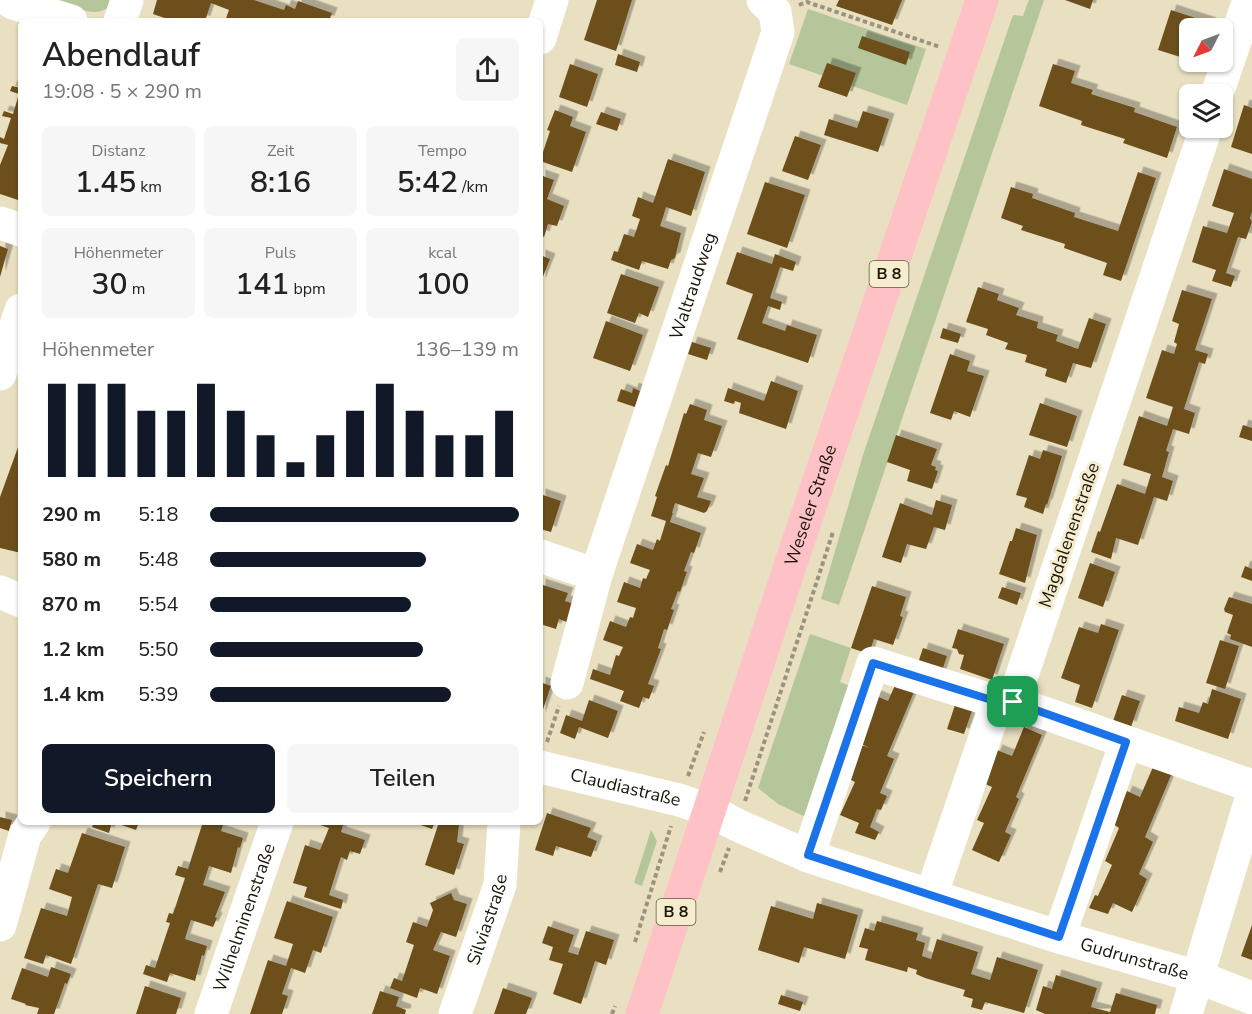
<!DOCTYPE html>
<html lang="de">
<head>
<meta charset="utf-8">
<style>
  :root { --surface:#fff; --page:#f6f6f6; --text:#222; --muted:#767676; --accent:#111827 }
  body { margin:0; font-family:"Nunito Sans",sans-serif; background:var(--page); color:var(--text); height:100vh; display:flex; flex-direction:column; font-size:22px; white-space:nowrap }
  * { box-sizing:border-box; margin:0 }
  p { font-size:20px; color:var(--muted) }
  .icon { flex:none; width:33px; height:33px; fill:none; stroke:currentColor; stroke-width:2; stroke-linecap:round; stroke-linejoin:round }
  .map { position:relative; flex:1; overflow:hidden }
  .panel { position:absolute; left:18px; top:18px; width:525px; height:807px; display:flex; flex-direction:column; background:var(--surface); border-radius:9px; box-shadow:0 2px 4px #0004 }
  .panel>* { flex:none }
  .needle { width:39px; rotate:228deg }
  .controls { position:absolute; left:1179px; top:18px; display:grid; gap:12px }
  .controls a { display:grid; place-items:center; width:54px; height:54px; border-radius:9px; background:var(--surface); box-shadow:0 2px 4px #0004; font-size:30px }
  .pin { position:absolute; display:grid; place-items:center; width:51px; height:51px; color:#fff; margin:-26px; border-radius:12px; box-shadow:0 3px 9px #0006 }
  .round { display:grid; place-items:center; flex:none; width:63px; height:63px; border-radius:9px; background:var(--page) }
  .headline { display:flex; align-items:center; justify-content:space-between; height:102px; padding:0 24px }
  h1 { font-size:33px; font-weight:600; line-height:45px }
  .metrics { display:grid; grid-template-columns:repeat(3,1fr); gap:9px; height:102px; padding:6px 24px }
  .metrics div { display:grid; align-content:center; border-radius:9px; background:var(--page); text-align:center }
  .metrics b { font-size:30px; font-weight:600 }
  .metrics small { font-size:16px; font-weight:400 }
  .metrics p { font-size:16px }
  .chart { height:168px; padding:12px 24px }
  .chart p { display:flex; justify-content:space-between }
  .chart svg { width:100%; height:108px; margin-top:6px; stroke:var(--accent); stroke-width:6 }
  .primary-button { display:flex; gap:12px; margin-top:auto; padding:12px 24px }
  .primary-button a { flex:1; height:69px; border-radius:9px; background:var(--accent); color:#fff; font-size:24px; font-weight:600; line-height:69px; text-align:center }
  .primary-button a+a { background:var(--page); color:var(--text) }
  ul { padding:0 24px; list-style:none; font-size:20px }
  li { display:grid; grid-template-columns:96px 72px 1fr; align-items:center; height:45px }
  li i { height:15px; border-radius:8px; background:var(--accent) }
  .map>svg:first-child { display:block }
  .green { fill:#b6c69b }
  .building { fill:#6d4f1e; filter:url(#shadow) }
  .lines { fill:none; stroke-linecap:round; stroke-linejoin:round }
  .path { stroke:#9b947d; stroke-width:4; stroke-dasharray:4.5 3; stroke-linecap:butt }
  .minor { stroke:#fff; stroke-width:33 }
  .major { stroke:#fec1c5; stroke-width:33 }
  .route-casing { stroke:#fff; stroke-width:12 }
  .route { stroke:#1a73e8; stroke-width:8 }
  .labels { text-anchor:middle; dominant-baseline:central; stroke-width:6; stroke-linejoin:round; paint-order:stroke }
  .shield { fill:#f6edce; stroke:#5d5746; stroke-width:1.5 }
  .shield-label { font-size:16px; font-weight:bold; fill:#1b170c }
  .street-label { font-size:18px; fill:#1b170c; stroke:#f6edce }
</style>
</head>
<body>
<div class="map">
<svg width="1252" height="1014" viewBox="0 0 1252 1014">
  <defs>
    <filter id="shadow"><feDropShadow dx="5.5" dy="-5.5" stdDeviation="0" flood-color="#0004"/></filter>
  </defs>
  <rect width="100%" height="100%" fill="#e9e0c1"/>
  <!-- green -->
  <path class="green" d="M55,0H115C101,23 74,7 55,0Z
    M1029,0H1044L839,605L821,599L863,455L1013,15L1023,16Z
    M808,9L926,49L907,105L789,64Z
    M810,634L851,648L840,682L857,689L810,819L778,804L758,788Z
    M651,830L657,841L642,886L634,883Z"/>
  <!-- building -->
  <path class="building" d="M157,0H254L284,10L286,5L295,9L298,1L332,13L329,21H225L229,10L211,3L205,21H173L153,14Z
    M597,0H632L616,51L584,40Z
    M839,0H902L892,25L836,6Z
    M1065,0H1093L1090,9Z
    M1171,10L1211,23L1209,28H1190V60L1158,50Z
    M862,36L910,52L906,65L858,48Z
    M618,54L640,62L637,72L615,65Z
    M827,63L856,73L847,97L818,87Z
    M570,64L598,74L587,107L559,97Z
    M1053,64L1075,71L1071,83L1093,90L1091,94L1135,108L1134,112L1177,127L1167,158L1123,143L1125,139L1081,125L1082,121L1039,106Z
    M12,86L21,88V192L18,200L0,194V165L8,145L0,143V137L4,139L11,118L2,116L4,111L13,114L19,94L10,91Z
    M1244,105L1252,108V154L1231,147Z
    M555,110L573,117L570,126L586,132L572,172L540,161L550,131L547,130Z
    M863,111L889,119L878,152L824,135L829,119L857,128Z
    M601,112L621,119L617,131L596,124Z
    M795,136L821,145L808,180L782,171Z
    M668,159L705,172L691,216L666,207L663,217L660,226L681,233L675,258L671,260L668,269L642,261L639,270L611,260L614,251L618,252L624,234L634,237L640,219L632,216L638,197L653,203Z
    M1224,169L1252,179V212L1250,218L1252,222L1246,239L1238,237L1226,273L1235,276L1231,287L1212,281L1216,270L1192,262L1203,226L1227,233L1234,213L1212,206Z
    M1138,172L1156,178L1121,281L1103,275L1107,263L1064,248L1065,244L1021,230L1023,226L1001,218L1011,187L1033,194L1032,198L1075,213L1074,217L1118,231Z
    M540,175L554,180L547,199L564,206L557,226L548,224L544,237L540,235Z
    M765,182L805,195L787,248L747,234Z
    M0,246L8,249L0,277Z
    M737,252L772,264L775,254L796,262L793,271L780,267L770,298L782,302L780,310L768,306L762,323L785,331L787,325L817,335L808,363L737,339L753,294L726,284Z
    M540,255L550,259L540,284Z
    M621,274L659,287L648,317L639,313L635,323L607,313Z
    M978,287L999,294L997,300L1019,308L1016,315L1038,322L1037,328L1058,335L1056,341L1078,349L1089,318L1106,324L1091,368L1073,363L1066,383L1045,376L1047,369L1025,362L1027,355L1005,349L1008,343L986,335L988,329L966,322Z
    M1182,290L1212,299L1195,350L1208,354L1205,364L1199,362L1184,409L1195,413L1189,434L1173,429L1166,451L1169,452L1162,477L1173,481L1167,501L1154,497L1138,545L1116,538L1111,559L1091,552L1098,531L1100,532L1117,484L1145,494L1151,474L1123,465L1139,416L1167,426L1173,407L1146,398L1162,350L1174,354L1177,344L1174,342L1179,324L1172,321Z
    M606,321L643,335L630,371L593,358Z
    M943,328L961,334L958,343L940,338Z
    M692,342L711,348L707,360L688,354Z
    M950,354L970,361L967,371L984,376L970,417L954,411L951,420L930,413Z
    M771,381L798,391L786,429L739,413L741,403L735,401L734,404L724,401L728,388L764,401Z
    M633,388L640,391L635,407L617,401L621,389L632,393Z
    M1040,403L1077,416L1067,447L1029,435Z
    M690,404L707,410L704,420L722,426L711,457L698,453L691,474L704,478L697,497L711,501L707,511L704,513L675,503L672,513H673L670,522L701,533L694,553L691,552L684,571L687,572L680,592L678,591L671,609L674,610L667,630L664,629L658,648L661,649L648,684L654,686L649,699L643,697L639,708L620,701L624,691L590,679L593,669L610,675L616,655L619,656L623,647L603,640L610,621L626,627L630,617L633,618L636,608L617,602L624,582L640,588L643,578L646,579L650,570L630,563L637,544L653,550L657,539L660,541L666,521L651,516L657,497L655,496L666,465L668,466L684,413L686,414Z
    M1243,425L1252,428V441L1239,437Z
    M896,435L937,449L931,465L936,467L935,470L938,471L932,489L907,481L910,470L887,462Z
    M21,439V553L0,548V497Z
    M1043,450L1062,456L1047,505L1046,504L1043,514L1024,507L1027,498L1016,495L1029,455L1040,459Z
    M540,494L561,501L551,532L540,529Z
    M936,500L952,505L945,530L934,527L926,549L907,544L901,563L882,557L900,503L932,515Z
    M1016,528L1037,535L1025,583L999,574L1010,541H1012Z
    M1090,563L1115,572L1103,607L1078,598Z
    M1245,566L1252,569V581L1241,577Z
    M540,584L568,593L565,601L575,604L569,623L559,619L556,629L540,624Z
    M872,586L906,597L900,616L903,617L893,645L874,639L869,654L851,648Z
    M1002,587L1021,593L1017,605L998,598Z
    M1229,597L1252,604V647L1230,639L1231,635L1227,633L1233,615L1225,612L1224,609Z
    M1101,624L1119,630L1092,708L1075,702L1080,685L1061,678L1079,627L1098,633Z
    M958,629L1004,644L992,680L960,669L964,655L959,654L957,649L952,648Z
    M1220,640L1239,646L1225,689L1206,683Z
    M923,648L947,656L940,677L916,669Z
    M900,674L919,680L887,756L894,759L880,793L887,796L881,810L877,809L870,827L879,832L875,840L855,833L859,823L840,815L855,782L847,778L861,745L870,748L855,741L874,695L888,701Z
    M540,682L551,686L540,718Z
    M1212,689L1241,699L1228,739L1175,721L1179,707L1199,713L1203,702L1208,704Z
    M959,693L976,699L964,734L947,729Z
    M1122,695L1140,701L1131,727L1113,721Z
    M589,700L618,711L608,738L579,727L575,739L560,733L566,715L582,721Z
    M1024,727L1042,735L1016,797L1019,799L1005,832L1011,835L999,862L972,850L984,823L977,820L992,787L983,783L997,750L1012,756Z
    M1153,767L1172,773L1145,837L1153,842L1139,874L1147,879L1132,912L1113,903L1108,914L1089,908L1095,895L1098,896L1112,865L1105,861L1119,828L1113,824L1127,791L1140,797Z
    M547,813L591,828L587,837L597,841L591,857L556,846L553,856L535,850Z
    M0,817L12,820L9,831L0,828Z
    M94,822H112L109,833L92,827Z
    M113,822H139L136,830Z
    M195,822H224L221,831L243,838L240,848L238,847L231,873L209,866L203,885L225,892L215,917L217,918L213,927L191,920L188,929L185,939L207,946L204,956L202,955L195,981L170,973L167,982L143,974L146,965L155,968L170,923L166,922L169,913L173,914L185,878L175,875L178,866L188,869L202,825Z
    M311,822H344L341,832L365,840L360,854L350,851L347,860L341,857L329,895L343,900L341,909L304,897L307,887L293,883L305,845L320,850L329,828Z
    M412,822H435L432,829Z
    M439,822H448L459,825L457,842L464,844L454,875L425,865Z
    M82,833L125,847L112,888L98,884L71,964L46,955L43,964L24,958L41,908L67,916L72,897L49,889L56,869L68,873Z
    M451,893L454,900L467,904L456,937L441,932L433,950L450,956L437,994L420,988L417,998L390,988L394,978L402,981L414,945L406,942L413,922L427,927L433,910L430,903Z
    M287,901L333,917L321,953L313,950L305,973L291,968L282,994L288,996L282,1014H250L268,960L286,966L293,944L274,938Z
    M817,903L858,915L845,959L804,947L799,963L758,950L771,906L813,919Z
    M877,921L918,933L916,940L925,943L922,956L931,959L937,939L978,952L971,974L990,980L997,957L1038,970L1024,1013L985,1002L982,1010L971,1007L973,999L963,996L965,990L925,978L916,974L917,970L908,967L907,972L865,960L868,949L859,947L865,928L874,931Z
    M1252,925V960L1241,956Z
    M548,926L574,935L568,952L578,955L586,931L614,940L606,965L595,961L581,1004L553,994L563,964L549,960L553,947L542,943Z
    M51,967L71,974L67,984L65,983L54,1014H37L39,1008L25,1005L26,1004L11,999L22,968L48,977Z
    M1056,975L1097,988L1091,1007L1110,1012L1116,993L1157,1005L1155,1014H1045L1036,1010L1043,986L1052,989Z
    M145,986L181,998L176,1014H136Z
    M503,988L532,998L526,1014H494Z
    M380,991L399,997L396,1006L406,1010L405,1014H372Z
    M781,995L803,1002L800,1011L778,1004Z"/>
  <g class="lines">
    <!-- path -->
    <path class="path" d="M799,5L807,2L940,47
      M547,742L559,706
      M688,776L704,732
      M745,801L833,532
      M720,872L729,848
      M635,942L671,826
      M612,1014L615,1006"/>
    <!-- minor -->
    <g class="minor">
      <path d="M9,0L13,3L71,21"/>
      <path d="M120,21L127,0"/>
      <path d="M540,38L552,0"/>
      <path d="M1217,94L1249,0"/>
      <path d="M1206,128L1013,702L1252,786"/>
      <path d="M0,223L21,230"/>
      <path d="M0,374L21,310"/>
      <path id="s1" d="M540,556L596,575L778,32L775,12L763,0"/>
      <path d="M0,592L21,601"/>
      <path d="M567,683L596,575"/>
      <path id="s2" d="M540,767L679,800L711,811L737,825L808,856L1059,937L1198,977L1252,998"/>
      <path d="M808,856L873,663L997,702"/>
      <path d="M931,896L997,702H1013"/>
      <path d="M0,925L25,835L34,822"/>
      <path d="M1059,937L1126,742"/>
      <path id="s3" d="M211,1014L277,822"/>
      <path id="s4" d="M455,1014L500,885L504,822"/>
      <path d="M1186,1014L1252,796"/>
    </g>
    <!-- major -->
    <path class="major" id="s5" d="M642,1014L796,548L982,0"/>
  </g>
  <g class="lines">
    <defs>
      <path id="route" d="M873,663L998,702H1013L1126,742L1059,937L808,855Z"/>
    </defs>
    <!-- route casing -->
    <use href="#route" class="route-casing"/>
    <!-- route -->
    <use href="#route" class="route"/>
  </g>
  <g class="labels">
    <!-- shield labels -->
    <g class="shield">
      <rect x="869.5" y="261" width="39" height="26" rx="4.5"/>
      <rect x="656.5" y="899" width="39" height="26" rx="4.5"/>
    </g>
    <g class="shield-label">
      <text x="889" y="274">B 8</text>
      <text x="676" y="912">B 8</text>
    </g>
    <!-- street labels -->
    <g class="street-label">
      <text stroke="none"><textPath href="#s1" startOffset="364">Waltraudweg</textPath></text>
      <text stroke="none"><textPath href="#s5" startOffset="536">Weseler Straße</textPath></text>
      <text transform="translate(1069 535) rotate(-71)">Magdalenenstraße</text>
      <text stroke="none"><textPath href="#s2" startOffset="88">Claudiastraße</textPath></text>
      <text stroke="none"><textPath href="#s3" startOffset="102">Wilhelminenstraße</textPath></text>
      <text stroke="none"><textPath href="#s4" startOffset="100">Silviastraße</textPath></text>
      <text stroke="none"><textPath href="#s2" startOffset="626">Gudrunstraße</textPath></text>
    </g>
  </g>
</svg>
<div class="controls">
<a><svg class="needle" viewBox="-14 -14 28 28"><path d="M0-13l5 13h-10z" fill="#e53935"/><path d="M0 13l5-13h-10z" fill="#767676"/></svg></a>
<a><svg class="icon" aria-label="layers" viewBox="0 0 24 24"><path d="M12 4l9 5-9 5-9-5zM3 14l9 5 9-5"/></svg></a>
</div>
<div class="pin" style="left:1013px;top:702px;background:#1e9e55"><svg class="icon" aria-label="arrive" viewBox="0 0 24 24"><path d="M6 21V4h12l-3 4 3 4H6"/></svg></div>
<section class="panel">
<div class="headline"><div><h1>Abendlauf</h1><p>19:08 · 5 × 290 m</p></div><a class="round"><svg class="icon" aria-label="share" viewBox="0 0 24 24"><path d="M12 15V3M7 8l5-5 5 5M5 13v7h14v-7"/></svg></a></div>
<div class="metrics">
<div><p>Distanz</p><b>1.45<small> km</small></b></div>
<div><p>Zeit</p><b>8:16</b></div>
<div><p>Tempo</p><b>5:42<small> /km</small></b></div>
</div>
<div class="metrics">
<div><p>Höhenmeter</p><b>30<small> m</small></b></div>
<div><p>Puls</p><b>141<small> bpm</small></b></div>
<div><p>kcal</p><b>100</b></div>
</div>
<div class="chart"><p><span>Höhenmeter</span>136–139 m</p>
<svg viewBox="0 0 160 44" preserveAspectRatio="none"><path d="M5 44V6M15 44V6M25 44V6M35 44V17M45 44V17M55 44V6M65 44V17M75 44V27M85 44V38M95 44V27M105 44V17M115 44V6M125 44V17M135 44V27M145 44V27M155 44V17"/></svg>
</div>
<ul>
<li><b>290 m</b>5:18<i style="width:100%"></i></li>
<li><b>580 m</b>5:48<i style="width:70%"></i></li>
<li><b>870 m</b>5:54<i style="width:65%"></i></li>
<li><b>1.2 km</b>5:50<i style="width:69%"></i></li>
<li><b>1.4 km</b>5:39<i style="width:78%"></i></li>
</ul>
<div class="primary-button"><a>Speichern</a><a>Teilen</a></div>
</section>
</div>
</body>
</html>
